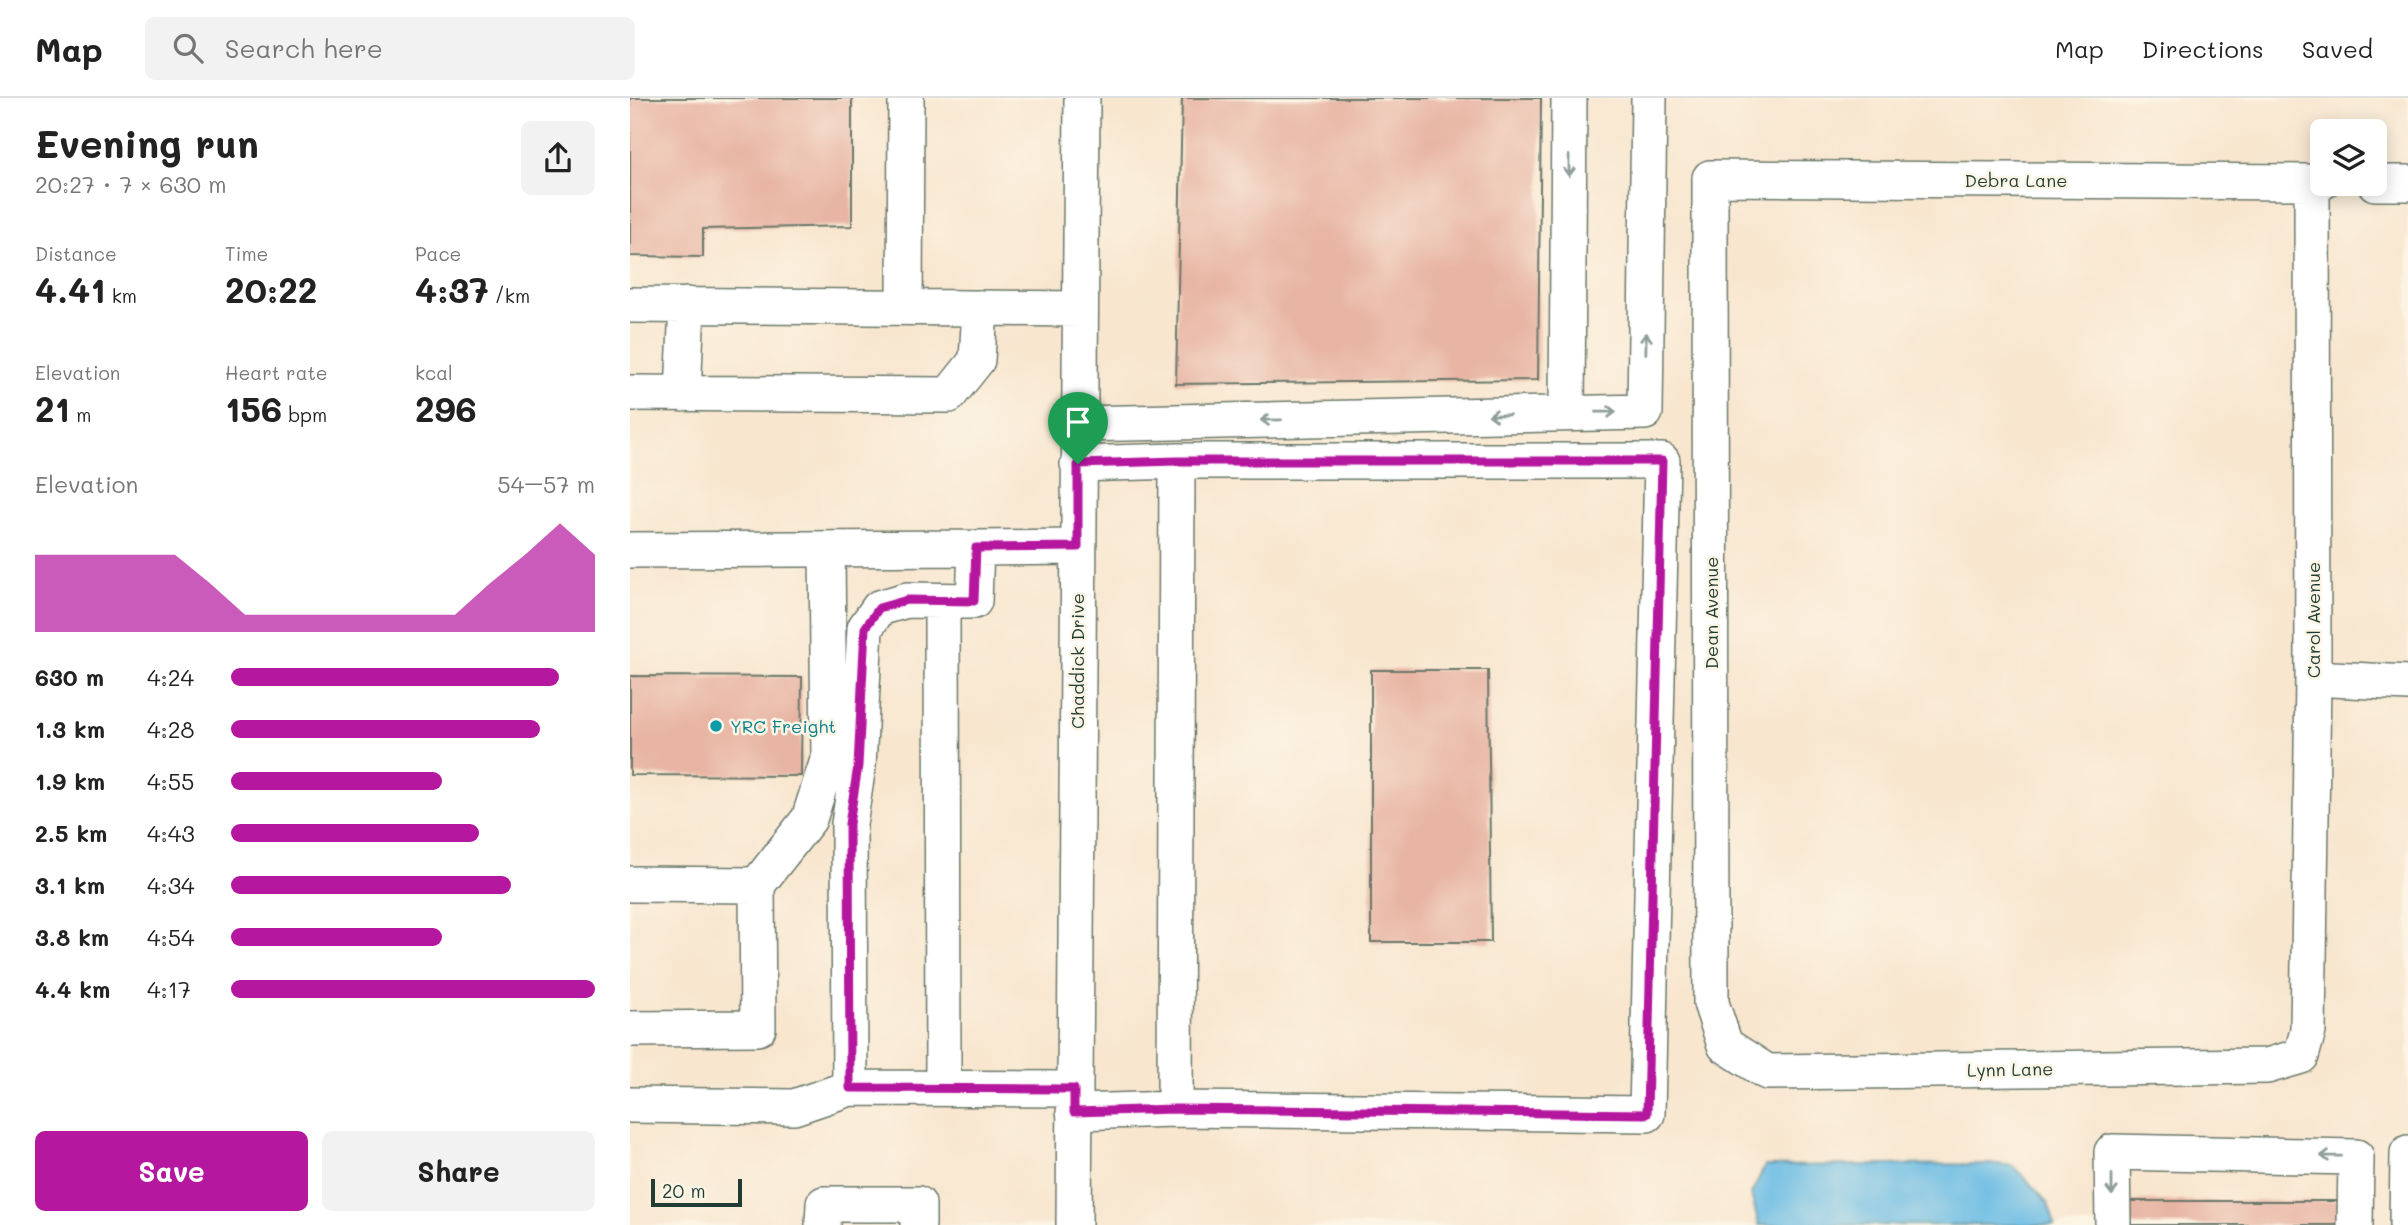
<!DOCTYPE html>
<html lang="en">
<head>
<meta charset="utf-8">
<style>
  :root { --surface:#fff; --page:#f2f2f2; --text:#222; --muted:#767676; --line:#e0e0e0; --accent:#b5179e }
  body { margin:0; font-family:Mali,sans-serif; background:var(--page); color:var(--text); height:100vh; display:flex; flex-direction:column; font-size:26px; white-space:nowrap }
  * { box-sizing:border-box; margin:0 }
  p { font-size:23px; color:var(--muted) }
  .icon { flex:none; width:38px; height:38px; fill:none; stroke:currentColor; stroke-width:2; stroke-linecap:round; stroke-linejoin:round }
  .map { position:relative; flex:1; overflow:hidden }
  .drawer { display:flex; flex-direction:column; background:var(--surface); width:630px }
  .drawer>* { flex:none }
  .controls { position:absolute; left:1680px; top:21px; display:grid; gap:14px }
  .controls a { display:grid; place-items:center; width:77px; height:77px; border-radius:10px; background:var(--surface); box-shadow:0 4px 18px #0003; font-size:35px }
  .scale { position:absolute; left:21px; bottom:18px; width:91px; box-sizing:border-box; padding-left:7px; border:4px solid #1f3d34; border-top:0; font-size:19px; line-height:24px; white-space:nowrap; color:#1f3d34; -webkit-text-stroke:5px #fcf5e5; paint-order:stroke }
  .pin { position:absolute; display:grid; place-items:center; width:60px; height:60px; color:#fff; margin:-72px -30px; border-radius:50% 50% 50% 0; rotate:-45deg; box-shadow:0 0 7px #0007 }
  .pin .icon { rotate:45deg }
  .round { display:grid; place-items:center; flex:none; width:74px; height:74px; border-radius:10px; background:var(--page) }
  .summary { display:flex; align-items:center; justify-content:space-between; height:119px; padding:0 35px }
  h1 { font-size:38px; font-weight:700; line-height:52px }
  .figures { display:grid; grid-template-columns:repeat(3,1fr); gap:10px; height:119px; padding:7px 35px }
  .figures div { display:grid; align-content:center }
  .figures b { font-size:35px; font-weight:700 }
  .figures small { font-size:19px; font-weight:400 }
  .figures p { font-size:19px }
  .chart { height:196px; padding:14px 35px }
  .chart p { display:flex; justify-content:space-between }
  .chart svg { width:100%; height:126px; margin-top:7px; fill:var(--accent); opacity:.7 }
  .cta { display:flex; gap:14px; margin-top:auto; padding:14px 35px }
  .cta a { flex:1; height:80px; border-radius:10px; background:var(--accent); color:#fff; font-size:28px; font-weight:700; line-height:80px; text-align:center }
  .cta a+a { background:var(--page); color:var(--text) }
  ul { padding:0 35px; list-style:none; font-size:23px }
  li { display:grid; grid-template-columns:112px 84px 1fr; align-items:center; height:52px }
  li i { height:18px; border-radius:9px; background:var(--accent) }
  header { display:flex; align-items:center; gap:42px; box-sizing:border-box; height:98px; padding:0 35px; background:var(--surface); border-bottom:2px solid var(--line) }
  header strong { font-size:33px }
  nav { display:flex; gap:38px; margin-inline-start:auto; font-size:24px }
  .search { width:490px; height:63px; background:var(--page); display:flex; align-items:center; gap:18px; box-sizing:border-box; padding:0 24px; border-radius:10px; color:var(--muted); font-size:26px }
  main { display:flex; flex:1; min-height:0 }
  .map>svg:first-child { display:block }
  .water { fill:#69bbe4; stroke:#447c8c; stroke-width:2 }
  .building { fill:#e8b5a4 }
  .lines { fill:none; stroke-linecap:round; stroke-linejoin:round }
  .minor-casing { stroke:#6b786a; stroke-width:38 }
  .minor { stroke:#fff; stroke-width:35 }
  .oneway { stroke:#8f9e9a }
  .route-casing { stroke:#fff; stroke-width:14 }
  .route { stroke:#b5179e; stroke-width:9 }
  .culture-dot { fill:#0f9aa8; stroke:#fcf5e5; stroke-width:2.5 }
  .labels { text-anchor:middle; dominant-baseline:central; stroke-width:5; stroke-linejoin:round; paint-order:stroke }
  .street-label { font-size:18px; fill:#1f3d34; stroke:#fcf5e5 }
  .culture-label { font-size:18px; fill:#0d838f; stroke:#fcf5e5; text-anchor:start }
</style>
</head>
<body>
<header>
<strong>Map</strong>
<div class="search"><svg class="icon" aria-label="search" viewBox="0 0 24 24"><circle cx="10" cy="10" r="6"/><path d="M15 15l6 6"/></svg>Search here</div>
<nav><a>Map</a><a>Directions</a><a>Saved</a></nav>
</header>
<main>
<section class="drawer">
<div class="summary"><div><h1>Evening run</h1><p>20:27 · 7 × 630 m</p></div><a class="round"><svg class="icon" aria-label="share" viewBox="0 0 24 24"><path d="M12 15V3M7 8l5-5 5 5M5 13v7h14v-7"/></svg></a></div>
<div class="figures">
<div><p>Distance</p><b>4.41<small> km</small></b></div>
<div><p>Time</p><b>20:22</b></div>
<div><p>Pace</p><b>4:37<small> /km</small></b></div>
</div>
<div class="figures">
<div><p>Elevation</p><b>21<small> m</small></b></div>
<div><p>Heart rate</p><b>156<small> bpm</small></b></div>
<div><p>kcal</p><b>296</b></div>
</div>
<div class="chart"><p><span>Elevation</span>54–57 m</p>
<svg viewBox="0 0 160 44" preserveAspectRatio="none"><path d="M0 44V17L10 17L20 17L30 17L40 17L50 27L60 38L70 38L80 38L90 38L100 38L110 38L120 38L130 27L140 17L150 6L160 17V44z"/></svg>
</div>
<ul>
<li><b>630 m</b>4:24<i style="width:90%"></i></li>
<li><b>1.3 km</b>4:28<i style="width:85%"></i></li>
<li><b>1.9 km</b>4:55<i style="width:58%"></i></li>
<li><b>2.5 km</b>4:43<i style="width:68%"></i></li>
<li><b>3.1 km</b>4:34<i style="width:77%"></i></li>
<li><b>3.8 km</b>4:54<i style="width:58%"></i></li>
<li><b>4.4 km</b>4:17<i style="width:100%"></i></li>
</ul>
<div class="cta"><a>Save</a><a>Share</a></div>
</section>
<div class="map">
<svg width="1778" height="1127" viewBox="0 0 1778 1127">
  <rect width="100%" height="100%" fill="#fcf5e5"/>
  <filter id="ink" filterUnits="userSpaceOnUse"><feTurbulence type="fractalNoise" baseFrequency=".0143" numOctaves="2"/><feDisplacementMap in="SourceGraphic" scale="14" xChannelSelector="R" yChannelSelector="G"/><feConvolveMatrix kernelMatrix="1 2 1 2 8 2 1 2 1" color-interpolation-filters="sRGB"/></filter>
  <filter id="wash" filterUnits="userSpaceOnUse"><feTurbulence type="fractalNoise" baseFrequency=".00686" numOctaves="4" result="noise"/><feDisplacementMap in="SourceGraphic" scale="28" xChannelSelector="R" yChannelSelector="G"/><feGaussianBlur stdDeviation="1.57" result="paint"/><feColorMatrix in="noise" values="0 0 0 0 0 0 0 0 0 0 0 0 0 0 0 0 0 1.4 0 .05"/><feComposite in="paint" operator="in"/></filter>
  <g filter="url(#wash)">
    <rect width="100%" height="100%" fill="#f8e6cf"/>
    <!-- water -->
    <path class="water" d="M1367,1066L1384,1068L1418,1105L1425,1127H1129L1121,1096L1135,1068Z"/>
    <g id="blocks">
      <!-- building -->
      <path class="building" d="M0,0H222V128L73,131V159L0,158Z
        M552,0H911L908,282L546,286Z
        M741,572H858L861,844H741Z
        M0,578L172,579L171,678L0,677Z
        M1500,1103H1710L1709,1127H1501Z"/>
    </g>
  </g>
  <g filter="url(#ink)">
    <use href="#blocks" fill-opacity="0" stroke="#6b786a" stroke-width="2"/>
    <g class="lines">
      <defs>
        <path id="minor" d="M1682,84L1683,580L1678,933L1671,958L1637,968L1137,974L1095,947L1081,905L1080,80L1682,84H1692
          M1745,85H1778
          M0,207L450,211
          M275,209L276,0
          M0,295L319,297L347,262L350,210
          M53,296L57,207
          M937,315L939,0
          M449,326L1015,314L1019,0
          M448,366L547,363H1032L1017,1016L545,1011L547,363
          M0,452L346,450
          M312,503L313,990
          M1683,580L1778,585
          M0,786L127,787L179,721L199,659L197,451
          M0,931L128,930L127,787
          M444,991L220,990L219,726L228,668L235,530L249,510L277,502L344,503L346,450L448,449
          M0,1007L164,1009L220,990
          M444,1014L545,1011
          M193,1127L194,1106H288V1127
          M444,1127L452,0
          M1483,1127L1482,1054L1726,1059L1725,1127
          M1777,1127L1778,1055"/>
      </defs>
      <!-- minor casing -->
      <use href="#minor" class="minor-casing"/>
      <!-- minor -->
      <use href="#minor" class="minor"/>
    </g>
    <!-- one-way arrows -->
    <defs><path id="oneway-shaft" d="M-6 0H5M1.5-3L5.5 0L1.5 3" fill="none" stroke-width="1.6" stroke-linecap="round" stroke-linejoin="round" transform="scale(1.75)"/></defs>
    <g class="oneway">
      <use href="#oneway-shaft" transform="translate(939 68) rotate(90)"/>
      <use href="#oneway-shaft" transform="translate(1016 245) rotate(-89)"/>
      <use href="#oneway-shaft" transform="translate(976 314) rotate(-1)"/>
      <use href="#oneway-shaft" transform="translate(869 317) rotate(179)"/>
      <use href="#oneway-shaft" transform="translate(641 322) rotate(179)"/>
      <use href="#oneway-shaft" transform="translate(1701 1058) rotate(-179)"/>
      <use href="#oneway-shaft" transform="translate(1482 1087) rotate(90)"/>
    </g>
  </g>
  <g class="lines" filter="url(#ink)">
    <defs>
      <path id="route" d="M547,363H1032L1017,1016L545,1011L444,1014V991L220,990L219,726L228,668L235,530L249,510L277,502L344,503L346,450L448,449V366Z"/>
    </defs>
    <!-- route casing -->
    <use href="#route" class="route-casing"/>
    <!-- route -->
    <use href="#route" class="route"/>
  </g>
  <!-- markers -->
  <circle class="culture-dot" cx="86" cy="628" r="7"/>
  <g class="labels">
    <!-- street labels -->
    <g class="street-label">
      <text x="1386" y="82">Debra Lane</text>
      <text transform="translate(1081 515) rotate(-90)">Dean Avenue</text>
      <text transform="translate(1683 522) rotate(-90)">Carol Avenue</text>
      <text transform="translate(447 563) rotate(-90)">Chaddick Drive</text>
      <text transform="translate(1380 971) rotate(-1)">Lynn Lane</text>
    </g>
    <!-- culture labels -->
    <g class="culture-label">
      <text x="100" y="628">YRC Freight</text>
    </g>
  </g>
</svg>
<div class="controls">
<a><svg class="icon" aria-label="layers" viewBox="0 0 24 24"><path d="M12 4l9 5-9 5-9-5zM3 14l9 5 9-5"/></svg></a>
</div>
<div class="scale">20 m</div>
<div class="pin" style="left:448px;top:366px;background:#1e9e55"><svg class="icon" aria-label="arrive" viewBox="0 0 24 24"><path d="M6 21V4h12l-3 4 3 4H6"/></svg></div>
</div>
</main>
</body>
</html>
